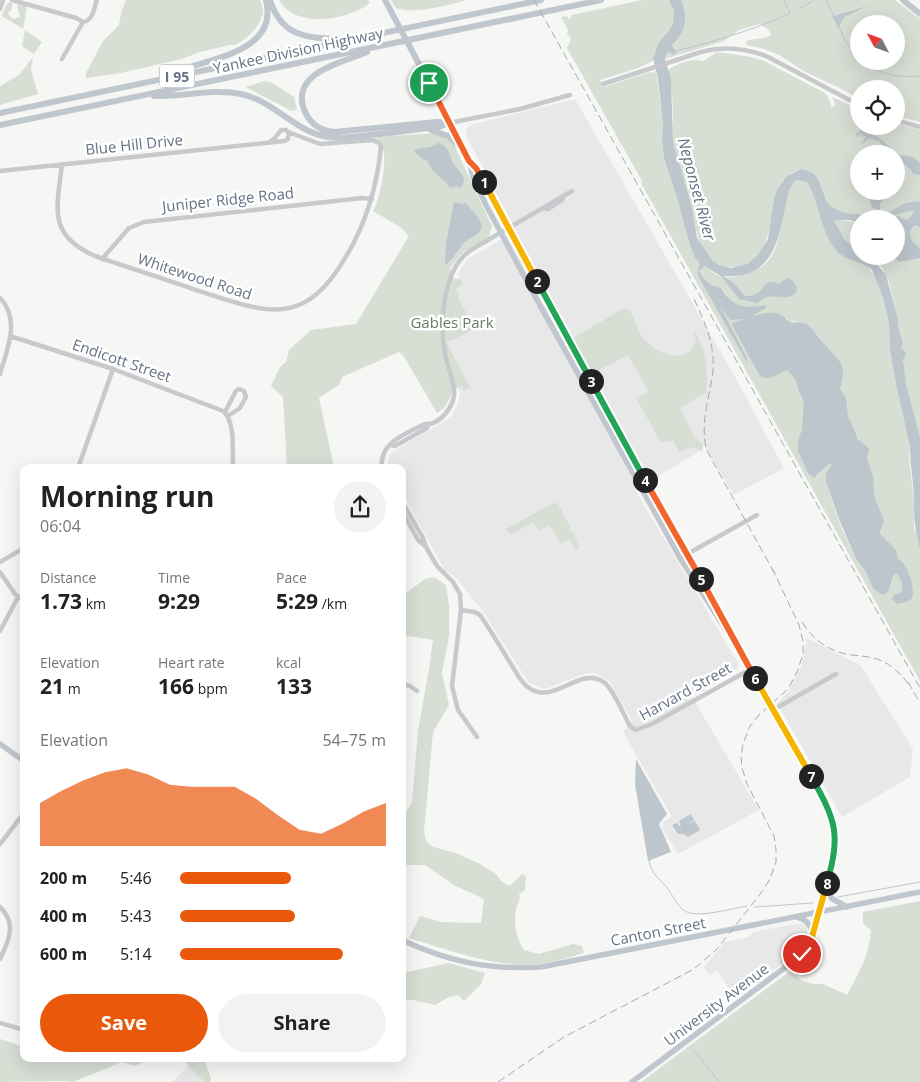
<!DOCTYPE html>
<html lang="en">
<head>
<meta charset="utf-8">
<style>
  :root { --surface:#fff; --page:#f2f2f2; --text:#222; --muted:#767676; --accent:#ea580c }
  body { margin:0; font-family:"Open Sans",sans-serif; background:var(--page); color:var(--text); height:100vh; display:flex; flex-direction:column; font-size:19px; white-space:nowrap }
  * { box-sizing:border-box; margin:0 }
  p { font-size:16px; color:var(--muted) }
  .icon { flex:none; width:28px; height:28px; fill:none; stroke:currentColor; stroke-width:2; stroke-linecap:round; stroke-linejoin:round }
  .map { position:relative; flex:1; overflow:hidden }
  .panel { position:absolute; left:20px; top:464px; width:386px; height:598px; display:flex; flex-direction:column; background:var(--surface); border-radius:10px; box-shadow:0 5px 20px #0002 }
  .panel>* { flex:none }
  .needle { width:32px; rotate:311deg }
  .buttons { position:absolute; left:850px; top:15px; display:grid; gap:10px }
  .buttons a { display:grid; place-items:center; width:55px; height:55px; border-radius:50%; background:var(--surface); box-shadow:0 5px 20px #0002; font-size:25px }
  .pin { position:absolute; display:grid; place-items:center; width:42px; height:42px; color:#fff; margin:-21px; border:2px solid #fff; border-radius:50%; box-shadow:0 1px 5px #0007 }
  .km { position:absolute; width:25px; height:25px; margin:-12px; border-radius:50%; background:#222; color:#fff; font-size:14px; line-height:25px; text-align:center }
  .round { display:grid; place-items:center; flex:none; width:52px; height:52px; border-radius:26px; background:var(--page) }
  .headline { display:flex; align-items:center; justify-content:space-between; height:85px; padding:0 20px }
  h1 { font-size:28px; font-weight:700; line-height:38px }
  .metrics { display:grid; grid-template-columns:repeat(3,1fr); gap:8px; height:85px; padding:5px 20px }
  .metrics div { display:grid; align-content:center }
  .metrics b { font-size:21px; font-weight:700 }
  .metrics small { font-size:14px; font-weight:400 }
  .metrics p { font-size:14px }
  .chart { height:140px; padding:10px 20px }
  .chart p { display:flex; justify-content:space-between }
  .chart svg { width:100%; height:90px; margin-top:5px; fill:var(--accent); opacity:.7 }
  .button { display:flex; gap:10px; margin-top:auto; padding:10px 20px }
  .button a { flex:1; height:58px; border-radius:30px; background:var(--accent); color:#fff; font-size:20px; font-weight:700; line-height:58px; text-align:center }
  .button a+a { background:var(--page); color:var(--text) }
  ul { padding:0 20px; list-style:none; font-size:16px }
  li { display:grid; grid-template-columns:80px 60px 1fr; align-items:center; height:38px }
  li i { height:12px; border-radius:6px; background:var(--accent) }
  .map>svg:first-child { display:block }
  .built { fill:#e7e8e7 }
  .green { fill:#d7ded4; fill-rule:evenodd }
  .water { fill:#bdc6cc }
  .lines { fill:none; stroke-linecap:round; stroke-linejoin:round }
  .stream { stroke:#bdc6cc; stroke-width:1 }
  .minor { stroke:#c7c9cd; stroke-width:4.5 }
  .major { stroke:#c0c6cd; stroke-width:5.5 }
  .highway { stroke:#c0c6cd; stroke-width:6 }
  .rail { stroke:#a4a9b0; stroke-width:1; stroke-dasharray:8 4; stroke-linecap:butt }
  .split-1-casing { stroke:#fff; stroke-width:10 }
  .split-2-casing { stroke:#fff; stroke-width:10 }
  .split-3-casing { stroke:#fff; stroke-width:10 }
  .split-4-casing { stroke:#fff; stroke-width:10 }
  .split-5-casing { stroke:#fff; stroke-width:10 }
  .split-6-casing { stroke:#fff; stroke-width:10 }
  .split-7-casing { stroke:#fff; stroke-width:10 }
  .split-8-casing { stroke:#fff; stroke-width:10 }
  .split-9-casing { stroke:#fff; stroke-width:10 }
  .split-1 { stroke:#f0652b; stroke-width:6 }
  .split-2 { stroke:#f5b400; stroke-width:6 }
  .split-3 { stroke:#22a559; stroke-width:6 }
  .split-4 { stroke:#22a559; stroke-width:6 }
  .split-5 { stroke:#f0652b; stroke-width:6 }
  .split-6 { stroke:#f0652b; stroke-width:6 }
  .split-7 { stroke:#f5b400; stroke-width:6 }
  .split-8 { stroke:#22a559; stroke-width:6 }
  .split-9 { stroke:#f5b400; stroke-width:6 }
  .labels { text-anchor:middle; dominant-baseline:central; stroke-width:5; stroke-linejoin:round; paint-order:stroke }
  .shield { fill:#fff; stroke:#939daa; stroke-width:1 }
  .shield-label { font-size:14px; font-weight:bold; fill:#657385 }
  .street-label { font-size:15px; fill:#657385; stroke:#fff }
  .park-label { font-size:15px; fill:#667c64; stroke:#fff }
  .water-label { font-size:16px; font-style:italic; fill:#617582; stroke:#fff }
</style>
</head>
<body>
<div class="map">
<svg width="920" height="1082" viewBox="0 0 920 1082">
  <rect width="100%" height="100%" fill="#f6f7f4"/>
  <!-- built -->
  <path class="built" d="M575,99L735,377L784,468L734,495L703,444L699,441L703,449L635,490L738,663V667L732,674L692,697L759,810L678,854L662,828L663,822L672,817L623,732L632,721L610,682L595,673H587L545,689L529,683L482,610L457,579L444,569L403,494L402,468L389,467L388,461L391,453L451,417L457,406L460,393L450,360L447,338L460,269L469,258L516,231L466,135L467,128L470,125Z
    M807,638L861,666L913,749L910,777L842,817L777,703L788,692L801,667Z
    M801,923L807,928V935L797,952L736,999L717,971L710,975L704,967L725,942L749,937L753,932Z
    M188,1066L205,1081V1082H172Z"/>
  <!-- green -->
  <path class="green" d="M126,0H260C261,3 263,8 263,12C261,26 247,39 235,45H230L200,52L182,59L121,73L86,78V73L103,41L119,25L121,13Z
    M279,0H368L370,3C347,21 295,29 279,0Z
    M391,0H467C448,5 416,15 396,8Z
    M642,0H669C687,26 655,36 653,61L638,68L600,80L604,87L650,72L651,73L656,71L663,125L662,139L664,158L678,201L688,239L694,256L701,264L698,276L712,300L728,297L721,288C711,286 700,280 701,269L704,266C708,269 712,272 717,275C728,280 740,276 751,272C792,260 774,196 796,180L806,181L814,192L826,231L838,251L867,266L874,275L884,301L889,323L890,350L910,447L909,456L914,502V528L920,549V681L641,183L642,181L567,48L571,39L567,33L568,30L561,17L566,16L570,19L572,15ZM785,317C790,323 793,321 800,322C809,323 818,334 822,342H764ZM809,404L855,433L860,441L859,562C843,535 830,504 826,473L832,464H829L816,477L811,476L799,455ZM892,577L891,586L887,594L883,595L878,593Z
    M681,0H895L920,19V122L896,116V89H859V99L844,90L807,73L779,55L764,49L747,45L746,43L748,40L764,38L771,35L769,30L760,24L739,30L724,41L665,59L668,51L677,50L672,45C686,32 689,17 681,0ZM864,7L849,14L840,23L832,16L855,9ZM859,24H896V61H859Z
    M9,2L12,3V9L8,13L10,16L13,19L20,17L17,4L27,6L23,29L2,16L6,5Z
    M25,30L42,42L34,54L22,46Z
    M717,52L746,56L762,60L825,93L828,97L832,108L835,104L832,97L859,109V126H896V123L920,130V439C917,423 897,368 905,355L900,345L903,341L900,335L897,315L889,282L882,268L870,256H896V219H868L859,214L844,213L831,207L828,204L819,181L808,170L801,169C789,173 782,180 776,191C772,200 773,211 771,220C768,241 759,265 735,267C726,268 717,266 711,259C696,244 696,226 691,207C686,185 678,163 673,142C671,135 673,126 673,119C673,106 672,82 668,70C681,63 689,58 703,61ZM859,154H896V191H892L891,195L880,203V210L872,208L867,191H859Z
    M33,57L31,70L38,94L0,105V86L19,75Z
    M264,81L271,82L294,97L297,110L291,111C276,102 261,96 246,87Z
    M438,133L444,136L454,145L492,226L489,237L463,252L450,268L454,279H460L463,284L456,289L459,294L458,298L471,321L473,329L453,340L447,341L449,347L470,387L464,391L462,386C450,389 451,400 444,408C442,410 440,411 437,413L403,355L399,352L342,377L340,384L319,398L334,467L287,468L283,397L271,386L280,367L286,362L289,350L311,330L356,324L409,236L400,227L373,211C381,196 388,160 382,145C381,141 377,139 374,137Z
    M836,219L859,223V251L844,239L834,220Z
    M624,308L630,310C634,318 636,327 641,335C649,348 674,362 689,352C692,350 694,346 696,342L694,334L696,333C707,355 708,369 706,393L680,408L695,438L703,444L702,451L693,447L679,452L673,440L669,442L660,441L636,398L649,392L628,355L590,375L572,339Z
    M553,503L558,504L570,526L569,530L575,536L579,548L576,550L570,540L560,543L550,525L539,531L534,522L510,535L506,529Z
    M434,577L446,585L449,606V636L442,673L449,705L433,732L424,831L426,841L431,846L458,854L480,864L496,874L501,881L510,886L522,874L526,876L525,890L519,894C521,899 519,900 517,906C513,922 515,935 524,950L539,954L573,944L582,946L584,953C573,956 562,960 550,962C504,972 453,951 409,938L420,916L441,922L481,923L484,899L454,885L425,865H406L403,862V817L412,802L418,731L430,663L433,640L403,635L402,596L425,579Z
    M920,901V1082H641L789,972L803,981L814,984H823L847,995C858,975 870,953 871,930L863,923V912Z
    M449,963L485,973L481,984L464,1001L458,995L449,997L435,1005L413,1000H403V973Z
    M0,1039L24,1047V1058H152L135,1066L122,1062L73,1082L63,1081L0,1082Z
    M185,1058H204L211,1079L210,1082H205L188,1066Z"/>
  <!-- water -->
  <path class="water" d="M669,0H681C689,17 686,32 672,45L677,52L673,55L668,51L665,59L671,79L673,142L692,208L697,238L712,260L719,265L731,268L747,264L757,256L768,239L774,198L777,189L786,177L801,169C823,171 820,193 830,206L844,213L859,214L868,219H859V223L850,220H834L844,239L859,251V256H870L886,275L897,315L900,335L903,341L901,347L906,354L903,360L906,384L920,438V549C915,533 914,519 914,503C914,484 910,466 910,447L896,383L890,350L889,324L884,301L872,270C863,262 849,261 840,254C820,236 821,204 807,182L796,180C788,187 787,198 785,208C777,247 770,279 723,276L735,284L745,296C765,297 760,283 771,282C774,282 776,283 779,284L787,278C793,279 796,284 797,290C791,302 778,295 768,297C763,297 761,301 757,303L739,299L721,276L704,266L700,271C703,281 711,286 721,288C732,307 745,309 765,305L767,306L766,308L752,316C761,314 774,310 783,316C785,317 786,320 789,321C794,324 799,321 804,323C814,327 818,338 825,345C840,363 848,362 840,389L846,398L848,416L858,439L869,449L867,459L873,476L874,496L883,518L884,522L879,533L896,550L898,559C907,562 916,589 912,598C910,602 902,602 898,604L892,600L894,595L901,593C905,585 901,580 897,574H895C889,580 893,589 885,595L880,594L873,588L865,570L857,560L850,545L838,517L826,481V473L832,464H829L814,478L808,473L798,452V440L802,430L804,402L798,389L796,380L787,370C779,374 769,381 760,376L732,325L734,322L744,319L730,320L720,306L746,356L748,364L698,276V269L700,264L694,256L688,239L678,201L664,158L662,139L663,125L658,79L653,58L659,42L668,32L673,23L674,11Z
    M867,6L845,17L838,28L832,16Z
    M860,130L878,137L899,155L913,157L920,163V175L914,174L906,165L900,164L896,158V154H885L886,150L879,141L870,138L860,145L866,137L860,134L858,136L859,138L857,137L856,134Z
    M438,143C450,146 448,155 454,164C456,168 461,172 463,177C465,181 463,185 460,188L456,186L450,188L446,182L433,171L427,161L421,158L414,151L415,149L430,147Z
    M867,191H871L876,197L881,191H892V194L880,203V210L872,208Z
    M920,201V228L917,225L912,227C907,237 913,243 920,248V258L900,262L891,256H896V240L901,241L903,239L906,231L903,226L896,225V219H892L898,216L906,220L909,219L915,210L890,216L887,213L906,203Z
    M454,202L461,204L466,203C471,211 491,225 476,235C472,238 467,239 463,244C457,251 453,259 445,265L446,244Z
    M636,759L667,814L659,824L671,852L648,861L635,784Z
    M691,814L694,820L688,824L695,821L700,830L688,837L684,834H678L672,825L677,823L681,828L679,821Z"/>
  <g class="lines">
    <!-- stream -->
    <path class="stream" d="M784,0L790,13
      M826,0L834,17
      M800,8L813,1
      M839,27L847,44L859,57
      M677,50C690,50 784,20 791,12
      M863,61C879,75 900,78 920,76
      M649,860C651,874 660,879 668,889C673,896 678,907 685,911C697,919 733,908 747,906
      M838,897L920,882
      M755,907L813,903
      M694,1050L719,1082"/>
    <!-- minor -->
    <path class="minor" d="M12,0L76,18L83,22
      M0,9L3,0
      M83,22C93,21 94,8 97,0
      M62,59L83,22
      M603,84L701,52C724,46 746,48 768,57L859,105
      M896,120L920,127
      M449,123L520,109L570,95
      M62,164C57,208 47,235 95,256C130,268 165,279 199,291C269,314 305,328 347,255C367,221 377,186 381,147L379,143L373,140L320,144L288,132
      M0,171L284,141L288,139L289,133L286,130H281L275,138L270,142
      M544,208L548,209L562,200L563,197
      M102,259L129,228L144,222L362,198L372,199
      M0,298C21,320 7,349 0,374
      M10,336L113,369L223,411C236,422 232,451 233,468
      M225,412L236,391L239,389L244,391L246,397L240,408L228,416
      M391,445L395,446L427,428L428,424
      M78,468L113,369
      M382,468C378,443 407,433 425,424C440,426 456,404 454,390C453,378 447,365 445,353C439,323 443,268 471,250L572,191
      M402,501L423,538L426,547L437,566L453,582L460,594L461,610L452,686L458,710L477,737
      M402,511L418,540L425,546
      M680,558L757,515
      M0,562L24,548
      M0,572L15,594L24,601
      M461,610L475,612L480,615C491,631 501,648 511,664C516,672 521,683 529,688C554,706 581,664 605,683C614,691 624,715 630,726L636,730L652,724L751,669
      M0,631L18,597
      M402,684L410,686L417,691
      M773,710L836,674
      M0,844L24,813
      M0,907C17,923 9,941 0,959
      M0,1023L24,1030"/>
    <!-- major -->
    <path class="major" d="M419,64L469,161L480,174C591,386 710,594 826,803L832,817L834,830V859L812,937L804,951L795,960L632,1082
      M469,161L473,177L486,205L531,289L680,558L726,630
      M0,744L24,761
      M827,885L831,898L847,907
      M797,917C805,919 810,923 812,932
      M402,940C449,962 489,970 541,967L920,892"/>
    <!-- highway -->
    <path class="highway" d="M270,0C282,38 308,38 343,39
      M385,0L419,64
      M903,0L920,14
      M367,52C342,63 286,73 306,114C312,125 322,131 334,132L437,122L449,123
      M167,75C201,59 280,55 266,0
      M154,96C183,97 212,88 241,94C269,100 286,121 311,132C332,142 356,136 379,134C399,132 419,129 439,127L449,123
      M0,113L541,0
      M0,125L601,0
      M431,130L448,136L464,151"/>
    <!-- rail -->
    <path class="rail" d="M534,0L920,688
      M694,299C705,322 715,345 713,370C710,398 699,423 707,451L775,574
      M802,622C814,641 830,652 852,655C862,656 873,657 882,661C895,667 903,677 911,687
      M908,682L920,703
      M498,1082L564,1037L694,969L717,949L761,893L769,881L776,862V849L774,836L747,784L742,768L741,756L743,744L750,726L759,715L788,689L797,672L803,654V641L799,625L773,570"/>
  </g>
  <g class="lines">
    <defs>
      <path id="split-1" d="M429,83L469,161L476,168L484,182"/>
      <path id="split-2" d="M484,182L537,281"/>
      <path id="split-3" d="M537,281L591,381"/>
      <path id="split-4" d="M591,381L645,480"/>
      <path id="split-5" d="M645,480L701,579"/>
      <path id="split-6" d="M701,579L755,678"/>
      <path id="split-7" d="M755,678L811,776"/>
      <path id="split-8" d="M811,776C836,821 841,833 827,883"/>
      <path id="split-9" d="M802,954L812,937L827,883"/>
    </defs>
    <!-- split-1 casing -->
    <use href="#split-1" class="split-1-casing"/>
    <!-- split-2 casing -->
    <use href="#split-2" class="split-2-casing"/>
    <!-- split-3 casing -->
    <use href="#split-3" class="split-3-casing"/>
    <!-- split-4 casing -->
    <use href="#split-4" class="split-4-casing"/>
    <!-- split-5 casing -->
    <use href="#split-5" class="split-5-casing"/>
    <!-- split-6 casing -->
    <use href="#split-6" class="split-6-casing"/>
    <!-- split-7 casing -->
    <use href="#split-7" class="split-7-casing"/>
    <!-- split-8 casing -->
    <use href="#split-8" class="split-8-casing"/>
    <!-- split-9 casing -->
    <use href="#split-9" class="split-9-casing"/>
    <!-- split-1 -->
    <use href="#split-1" class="split-1"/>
    <!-- split-2 -->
    <use href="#split-2" class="split-2"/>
    <!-- split-3 -->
    <use href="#split-3" class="split-3"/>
    <!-- split-4 -->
    <use href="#split-4" class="split-4"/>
    <!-- split-5 -->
    <use href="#split-5" class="split-5"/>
    <!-- split-6 -->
    <use href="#split-6" class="split-6"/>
    <!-- split-7 -->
    <use href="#split-7" class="split-7"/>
    <!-- split-8 -->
    <use href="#split-8" class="split-8"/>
    <!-- split-9 -->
    <use href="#split-9" class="split-9"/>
  </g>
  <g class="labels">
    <!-- shield labels -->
    <rect class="shield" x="159.5" y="64.5" width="35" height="23" rx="4"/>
    <g class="shield-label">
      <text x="177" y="76">I 95</text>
    </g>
    <!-- street labels -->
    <g class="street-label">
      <text transform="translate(298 50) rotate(-12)">Yankee Division Highway</text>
      <text transform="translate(134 144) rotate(-6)">Blue Hill Drive</text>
      <text transform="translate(228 199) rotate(-6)">Juniper Ridge Road</text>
      <text transform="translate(195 276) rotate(18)">Whitewood Road</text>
      <text transform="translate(122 360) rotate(19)">Endicott Street</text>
      <text transform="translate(685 691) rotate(-29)">Harvard Street</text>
      <text transform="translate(658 931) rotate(-11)">Canton Street</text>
      <text transform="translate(716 1004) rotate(-37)">University Avenue</text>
    </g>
    <!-- park labels -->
    <g class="park-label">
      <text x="452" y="322">Gables Park</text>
    </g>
    <!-- water labels -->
    <g class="water-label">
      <text transform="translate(697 189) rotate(75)">Neponset River</text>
    </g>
  </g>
</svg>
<div class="buttons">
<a><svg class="needle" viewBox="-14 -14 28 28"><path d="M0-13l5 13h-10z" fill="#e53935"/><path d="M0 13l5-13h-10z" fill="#767676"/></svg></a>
<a><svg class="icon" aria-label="locate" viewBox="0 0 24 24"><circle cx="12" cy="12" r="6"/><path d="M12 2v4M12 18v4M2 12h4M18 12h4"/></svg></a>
<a>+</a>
<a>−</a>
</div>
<div class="pin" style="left:429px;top:83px;background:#1e9e55"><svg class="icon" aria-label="arrive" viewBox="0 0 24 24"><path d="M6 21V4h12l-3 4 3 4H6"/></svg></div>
<div class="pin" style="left:802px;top:954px;background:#d93025"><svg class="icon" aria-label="check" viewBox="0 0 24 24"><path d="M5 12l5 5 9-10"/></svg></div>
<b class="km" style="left:484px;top:182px">1</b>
<b class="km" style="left:537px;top:281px">2</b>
<b class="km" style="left:591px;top:381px">3</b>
<b class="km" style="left:645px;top:480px">4</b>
<b class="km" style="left:701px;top:579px">5</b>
<b class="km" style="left:755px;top:678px">6</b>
<b class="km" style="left:811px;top:776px">7</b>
<b class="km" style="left:827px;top:883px">8</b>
<section class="panel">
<div class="headline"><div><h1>Morning run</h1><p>06:04</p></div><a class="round"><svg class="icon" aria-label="share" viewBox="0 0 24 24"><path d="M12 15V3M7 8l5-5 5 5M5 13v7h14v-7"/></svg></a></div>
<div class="metrics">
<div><p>Distance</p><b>1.73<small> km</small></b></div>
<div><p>Time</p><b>9:29</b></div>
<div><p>Pace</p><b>5:29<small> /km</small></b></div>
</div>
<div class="metrics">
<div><p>Elevation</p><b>21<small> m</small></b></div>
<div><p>Heart rate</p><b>166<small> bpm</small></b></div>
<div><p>kcal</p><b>133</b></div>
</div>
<div class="chart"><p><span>Elevation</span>54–75 m</p>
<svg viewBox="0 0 160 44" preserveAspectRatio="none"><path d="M0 44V23L10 17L20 12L30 8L40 6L50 9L60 14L70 15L80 15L90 15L100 21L110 29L120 36L130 38L140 33L150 27L160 23V44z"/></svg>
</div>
<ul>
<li><b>200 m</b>5:46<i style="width:54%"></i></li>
<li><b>400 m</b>5:43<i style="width:56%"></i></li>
<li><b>600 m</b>5:14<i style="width:79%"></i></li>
</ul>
<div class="button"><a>Save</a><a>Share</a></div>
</section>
</div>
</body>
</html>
